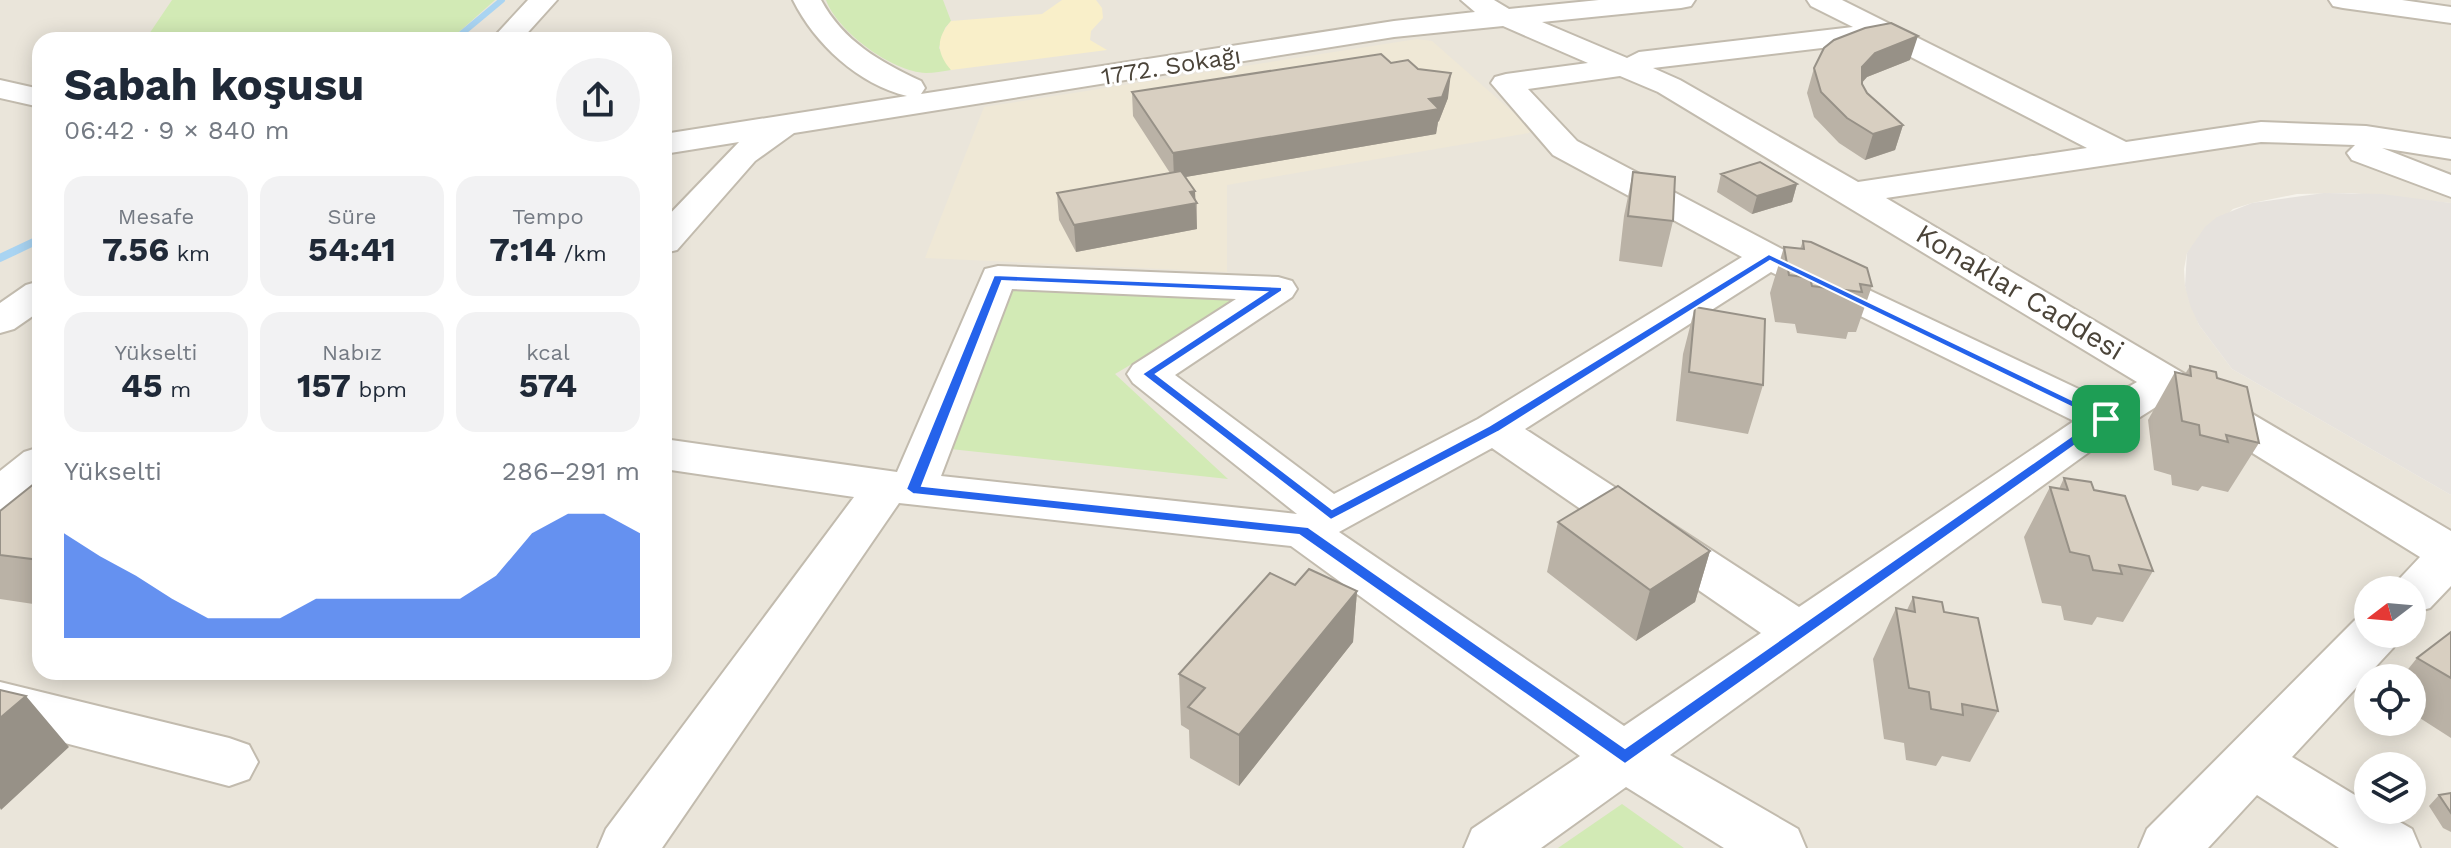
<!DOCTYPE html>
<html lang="tr">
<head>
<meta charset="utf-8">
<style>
  :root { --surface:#fff; --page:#f2f2f3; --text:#1f2937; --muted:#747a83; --accent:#2563eb }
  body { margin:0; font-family:"Work Sans",sans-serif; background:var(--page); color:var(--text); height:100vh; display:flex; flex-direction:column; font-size:30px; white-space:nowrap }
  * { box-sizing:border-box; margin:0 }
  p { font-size:26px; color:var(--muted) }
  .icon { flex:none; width:44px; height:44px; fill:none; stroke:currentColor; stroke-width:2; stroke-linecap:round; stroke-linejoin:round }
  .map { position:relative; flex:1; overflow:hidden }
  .sheet { position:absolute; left:32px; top:32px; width:640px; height:648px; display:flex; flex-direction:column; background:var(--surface); border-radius:24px; box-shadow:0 4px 20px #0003 }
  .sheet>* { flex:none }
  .needle { width:52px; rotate:254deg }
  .buttons { position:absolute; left:2354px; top:576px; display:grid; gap:16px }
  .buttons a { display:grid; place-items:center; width:72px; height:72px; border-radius:50%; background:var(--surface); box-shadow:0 4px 20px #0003; font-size:40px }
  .pin { position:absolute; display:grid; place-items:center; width:68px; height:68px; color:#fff; margin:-34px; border-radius:16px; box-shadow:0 4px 12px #0006 }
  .round { display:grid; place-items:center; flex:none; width:84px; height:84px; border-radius:42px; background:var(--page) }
  .summary { display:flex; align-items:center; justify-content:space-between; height:136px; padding:0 32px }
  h1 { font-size:44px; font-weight:700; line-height:60px }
  .stats { display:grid; grid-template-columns:repeat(3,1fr); gap:12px; height:136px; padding:8px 32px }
  .stats div { display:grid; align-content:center; border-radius:20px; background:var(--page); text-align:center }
  .stats b { font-size:34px; font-weight:700 }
  .stats small { font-size:22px; font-weight:400 }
  .stats p { font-size:22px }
  .chart { height:224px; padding:16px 32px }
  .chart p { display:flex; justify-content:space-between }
  .chart svg { width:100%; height:144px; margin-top:8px; fill:var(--accent); opacity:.7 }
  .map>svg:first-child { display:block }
  .residential { fill:#eae5da; fill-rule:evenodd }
  .industrial { fill:#e6e2dd }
  .education { fill:#efe8d6 }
  .green { fill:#d2eab5 }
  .sand { fill:#f9efc9 }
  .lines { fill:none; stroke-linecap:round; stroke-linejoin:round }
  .stream-far1 { stroke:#a9d4f2; stroke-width:6 }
  .stream { stroke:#a9d4f2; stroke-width:8 }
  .minor-casing { stroke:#c2bbae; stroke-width:4 }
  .minor { fill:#fff; fill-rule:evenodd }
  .wall { fill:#bab2a6 }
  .shaded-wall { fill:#979187 }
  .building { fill:#d8cfc1; stroke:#979187; stroke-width:2 }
  .route { fill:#2563eb; stroke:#fff; stroke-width:2; fill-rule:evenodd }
  .labels { text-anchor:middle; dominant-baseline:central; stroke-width:6; stroke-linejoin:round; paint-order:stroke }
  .far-street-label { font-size:24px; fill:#4b4439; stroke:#fff }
  .street-label { font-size:28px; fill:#4b4439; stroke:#fff }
</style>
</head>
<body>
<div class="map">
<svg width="2451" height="848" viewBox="0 0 2451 848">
  <rect width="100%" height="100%" fill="#f6f3ec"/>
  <!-- residential -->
  <path class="residential" d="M0,0H2451V203L2352,193L2297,194L2252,203L2233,209L2187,253L2184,269L2185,286L2199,325L2232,369L2451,495V848H0ZM40,40H664V672H40ZM2368,590H2412V634H2368ZM2368,678H2412V722H2368ZM2368,766H2412V810H2368Z"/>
  <!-- industrial -->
  <path class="industrial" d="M2324,193L2382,194L2451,203V495L2232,369L2199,325L2190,305L2185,286L2187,253L2205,227L2217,217L2252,203Z"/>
  <!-- education -->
  <path class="education" d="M1417,39L1432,41L1532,129L1529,133L1227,185V272L925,258L984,107Z"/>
  <!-- green -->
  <path class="green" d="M172,0H495L450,40H145Z
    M826,0H943L951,21L945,28L939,48L951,70C943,71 934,73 926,73C892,72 837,31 826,0Z
    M996,286L1243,298L1115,374L1228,479L941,448Z
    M1622,804L1684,848H1558Z"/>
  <!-- sand -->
  <path class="sand" d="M1062,0H1096L1102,8L1103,18L1091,31L1090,40L1107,50L951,70C936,53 936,38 951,21L1042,14Z"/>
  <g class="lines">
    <!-- stream-far1 -->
    <path class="stream-far1" d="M454,40L502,0"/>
    <!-- stream -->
    <path class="stream" d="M0,258L40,239"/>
    <defs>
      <path id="minor" d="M528,0H557L521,40H491Z
        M793,0H821C843,41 880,62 921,81L925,88L921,94L1394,21L1475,12L1461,0H1494L1509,9L1599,0H1695L1691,6L1681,8L1542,22L1627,58L1639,52L1853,27L1811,6L1807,0H1842L2126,142L2261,122L2366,126L2451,139V159L2382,148L2451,175V197L2352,160L2347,153L2355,145L2261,142L1886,198L2451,531V586L2430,608L2412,613V590H2389L2420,557L2167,400L2121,429L1670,755L1798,829L1806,848H1724L1626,787L1541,848H1464L1472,829L1580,756L1291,546L899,503L662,848H598L606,829L854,497L664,469V439L897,472L985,269L998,266L1278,277L1292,281L1297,289L1292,297L1175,375L1334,494L1478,419L1742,257L1553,155L1491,83L1495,77L1506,74L1588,63L1503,26L1394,37L794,133L755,161L677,250L664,253V220L739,142L664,154V134L907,96C858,84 815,44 793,0ZM1880,41L2087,148L1858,182L1680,80L1653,68ZM1620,76L1658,92L2137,382L2104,401L1782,249L1577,141L1528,89ZM1771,272L2074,421L1799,607L1525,429ZM1012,289L1236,299L1133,365L1127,374L1133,383L1297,514L941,476ZM1492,448L1761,633L1624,726L1339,532Z
        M2329,0H2402L2451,7V23L2343,8L2333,6Z
        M0,80L40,89V107L0,98Z
        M40,281V311L14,329L0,333V303L26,285Z
        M40,447V486L17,506L0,511V471L24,452Z
        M2368,616V634H2400L2393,648L2292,757L2368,803V810H2379L2412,829L2420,848H2339L2257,795L2208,848H2139L2147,829L2355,620Z
        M0,682L229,738L249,745L258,762L249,779L229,786L0,726Z"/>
    </defs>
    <!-- minor casing -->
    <use href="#minor" class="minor-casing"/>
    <!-- minor -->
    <use href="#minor" class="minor"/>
  </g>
  <!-- wall -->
  <path class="wall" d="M1910,60L1867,77L1862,83L1867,93L1903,125L1895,150L1865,160L1839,143L1814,117L1807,93L1814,68Z
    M1391,63L1448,98L1439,121L1438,122L1436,134L1185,177L1197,203V229L1076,252L1059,220L1057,193L1170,173L1133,116L1132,92Z
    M1633,172L1673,221L1662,267L1619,261L1624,216Z
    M1721,174L1797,184L1792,202L1752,214L1717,192Z
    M1803,241L1872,286L1856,332H1848L1846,339L1797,333L1795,324L1775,322L1770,293L1784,247L1800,249Z
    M1695,307L1763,385L1748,434L1676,421L1683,354Z
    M2190,366L2217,378L2259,443L2228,492L2202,486L2198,491L2172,485L2171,475L2154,470L2148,420L2175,372L2185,374Z
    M2064,478L2094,490L2153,571L2123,622L2097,617L2092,625L2064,620L2061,606L2042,603L2024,537L2050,487L2059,489Z
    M40,479V605L0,599V511Z
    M1558,522L1710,551L1695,602L1636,641L1547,572Z
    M1295,585L1357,591L1353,642L1239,786L1190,758L1189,730L1181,725L1179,674Z
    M1913,597L1944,612L1998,711L1970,762L1942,756L1936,766L1906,760L1904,743L1884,739L1873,659L1896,608L1907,610Z
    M2451,632V738L2412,713V678H2401L2417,658Z
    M2451,793V832L2443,828L2429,806L2439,795Z"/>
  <!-- shaded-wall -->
  <path class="shaded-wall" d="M1918,36L1910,60L1867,77L1854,91L1862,67L1875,53Z
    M1451,73L1448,98L1439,121L1438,122L1436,134L1174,179L1173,153L1429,99Z
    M1903,125L1895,150L1865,160L1873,134Z
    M1797,184L1792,202L1752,214L1757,196Z
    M1195,191L1197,229L1076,252L1074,225Z
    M1710,551L1695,602L1636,641L1650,590Z
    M1357,591L1353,642L1239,786V735Z
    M26,696L69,747L1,810L0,808V718Z"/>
  <!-- building -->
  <path class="building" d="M1891,23L1918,36L1875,53L1862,67V84L1867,93L1903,125L1873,134L1847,118L1821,92L1814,68L1824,48L1834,40L1865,28Z
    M1381,54L1391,63L1408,60L1418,69L1451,73L1442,97L1429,99L1439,109L1173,153L1132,92Z
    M1760,162L1797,184L1757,196L1721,174Z
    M1181,171L1195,191L1190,192L1197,203L1074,225L1057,193Z
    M1633,172L1675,177L1673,221L1628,216Z
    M1803,241L1811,242L1867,268L1872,286L1860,284L1862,292L1812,286L1810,278L1789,275L1784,247L1804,249Z
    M1695,307L1765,319L1763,385L1689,372Z
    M2190,366L2216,372L2217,378L2247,387L2259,443L2226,435L2228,442L2200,435L2199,425L2182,421L2175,372L2191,376Z
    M2064,478L2091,482L2094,490L2125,496L2153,571L2119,565L2122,574L2093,570L2089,556L2070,552L2050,487L2068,490Z
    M40,479V560L0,555V511Z
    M1618,486L1710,551L1650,590L1558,522Z
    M1309,569L1357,591L1239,735L1188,707L1205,688L1179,674L1270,573L1295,585Z
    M1913,597L1942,602L1944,612L1978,618L1998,711L1962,704L1963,715L1931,709L1929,692L1909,688L1896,608L1915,612Z
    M2451,632V678L2417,658Z
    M0,690L26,696L0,718Z
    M2451,793V813L2439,795Z"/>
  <!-- route -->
  <path class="route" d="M1769,254L2112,419L1625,764L1299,535L913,494L906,489L994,275L1282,287V291L1156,374L1332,509L1489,426ZM1770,261L2096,419L1625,748L1308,527L922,486L1002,281L1266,292L1142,374L1331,520L1498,432Z"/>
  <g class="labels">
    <!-- far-street labels -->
    <g class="far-street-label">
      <text transform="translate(1171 66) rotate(-9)">1772. Sokağı</text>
    </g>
    <!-- street labels -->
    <g class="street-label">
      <text transform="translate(2020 292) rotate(31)">Konaklar Caddesi</text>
    </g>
  </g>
</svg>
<div class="buttons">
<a><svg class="needle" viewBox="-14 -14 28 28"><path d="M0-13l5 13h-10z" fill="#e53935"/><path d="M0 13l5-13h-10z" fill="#747a83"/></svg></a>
<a><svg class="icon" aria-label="locate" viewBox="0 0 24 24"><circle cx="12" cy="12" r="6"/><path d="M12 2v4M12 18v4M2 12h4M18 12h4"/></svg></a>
<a><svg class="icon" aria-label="layers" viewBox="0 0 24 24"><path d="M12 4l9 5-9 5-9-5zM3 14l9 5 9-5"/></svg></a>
</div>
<div class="pin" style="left:2106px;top:419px;background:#1e9e55"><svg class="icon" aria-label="arrive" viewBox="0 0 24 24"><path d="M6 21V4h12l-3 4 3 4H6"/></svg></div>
<section class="sheet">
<div class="summary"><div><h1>Sabah koşusu</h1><p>06:42 · 9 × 840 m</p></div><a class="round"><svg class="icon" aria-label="share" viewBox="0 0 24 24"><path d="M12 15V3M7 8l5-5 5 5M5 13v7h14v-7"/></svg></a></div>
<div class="stats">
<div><p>Mesafe</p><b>7.56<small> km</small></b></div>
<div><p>Süre</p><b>54:41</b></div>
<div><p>Tempo</p><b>7:14<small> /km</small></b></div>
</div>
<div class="stats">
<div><p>Yükselti</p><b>45<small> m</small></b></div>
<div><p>Nabız</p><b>157<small> bpm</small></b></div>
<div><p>kcal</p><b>574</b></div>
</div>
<div class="chart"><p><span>Yükselti</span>286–291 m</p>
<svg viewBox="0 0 160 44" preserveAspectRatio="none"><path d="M0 44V12L10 19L20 25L30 32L40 38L50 38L60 38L70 32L80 32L90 32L100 32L110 32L120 25L130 12L140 6L150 6L160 12V44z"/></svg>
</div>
</section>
</div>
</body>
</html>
